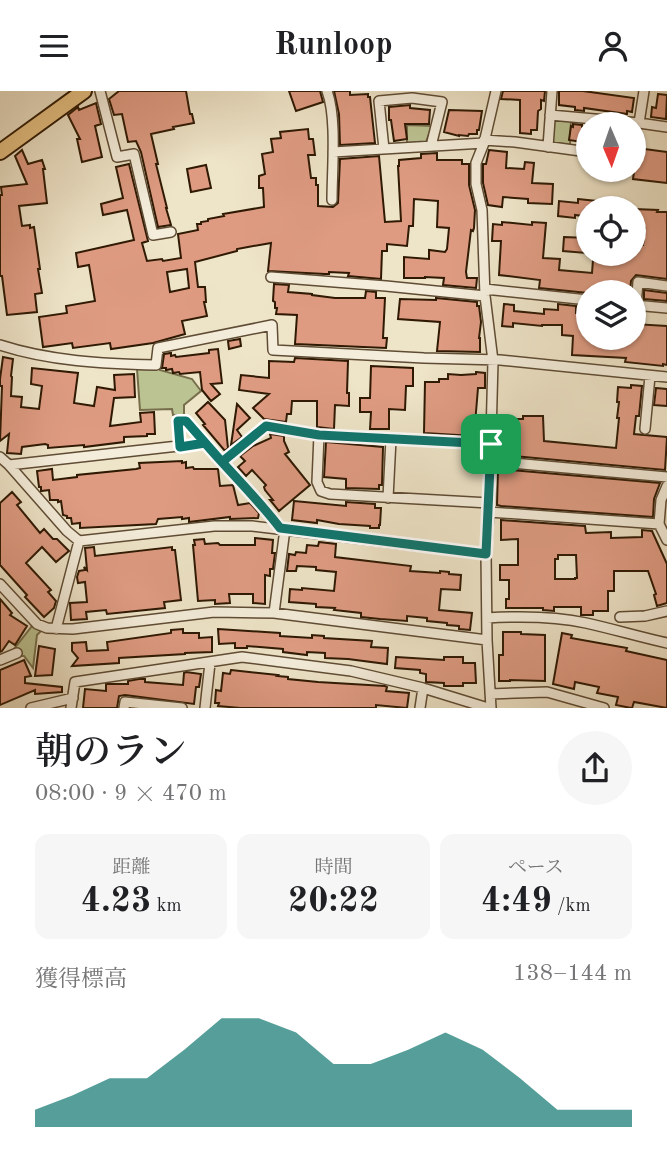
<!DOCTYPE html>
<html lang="ja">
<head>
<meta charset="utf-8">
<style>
  :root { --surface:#fff; --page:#f6f6f6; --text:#202124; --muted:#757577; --accent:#0f766e }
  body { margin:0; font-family:"Old Standard TT","Noto Serif JP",serif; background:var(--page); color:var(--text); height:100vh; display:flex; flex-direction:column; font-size:26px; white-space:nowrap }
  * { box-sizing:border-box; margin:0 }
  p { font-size:23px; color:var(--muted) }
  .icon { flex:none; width:38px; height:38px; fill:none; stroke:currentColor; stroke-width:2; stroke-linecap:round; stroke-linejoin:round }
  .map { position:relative; height:617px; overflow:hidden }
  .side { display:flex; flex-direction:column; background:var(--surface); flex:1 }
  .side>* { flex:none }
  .needle { width:46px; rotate:178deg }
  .tools { position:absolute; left:576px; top:21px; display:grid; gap:14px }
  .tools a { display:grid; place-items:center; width:70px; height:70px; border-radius:50%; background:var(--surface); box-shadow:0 2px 5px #0004; font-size:35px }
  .pin { position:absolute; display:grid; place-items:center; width:60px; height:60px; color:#fff; margin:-30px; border-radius:14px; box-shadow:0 4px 10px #0006 }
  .round { display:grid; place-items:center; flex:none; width:74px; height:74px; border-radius:37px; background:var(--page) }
  .head { display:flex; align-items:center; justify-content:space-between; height:119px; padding:0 35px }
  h1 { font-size:38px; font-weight:600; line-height:52px }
  .figures { display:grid; grid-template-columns:repeat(3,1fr); gap:10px; height:119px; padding:7px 35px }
  .figures div { display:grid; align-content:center; border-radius:14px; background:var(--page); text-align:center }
  .figures b { font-size:35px; font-weight:600 }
  .figures small { font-size:19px; font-weight:400 }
  .figures p { font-size:19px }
  .chart { height:196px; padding:14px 35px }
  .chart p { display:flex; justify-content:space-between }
  .chart svg { width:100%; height:126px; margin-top:7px; fill:var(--accent); opacity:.7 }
  header { display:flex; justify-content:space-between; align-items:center; height:91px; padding:0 35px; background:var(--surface); font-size:32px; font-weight:600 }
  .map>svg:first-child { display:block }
  .green { fill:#bcc393; stroke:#766e4b; stroke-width:2 }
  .building { fill:#de9b82; stroke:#2f1903; stroke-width:2; fill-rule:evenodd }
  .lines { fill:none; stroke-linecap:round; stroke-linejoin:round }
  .minor-casing { stroke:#5f4c34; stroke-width:12 }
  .primary-casing { stroke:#2f1903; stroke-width:18 }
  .minor { stroke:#f4eddb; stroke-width:9 }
  .primary { stroke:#e7c284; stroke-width:14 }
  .route-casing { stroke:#fff; stroke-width:14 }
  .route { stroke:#0f766e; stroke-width:9 }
</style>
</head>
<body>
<header><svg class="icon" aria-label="menu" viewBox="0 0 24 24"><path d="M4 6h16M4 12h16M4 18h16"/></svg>Runloop<svg class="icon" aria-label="person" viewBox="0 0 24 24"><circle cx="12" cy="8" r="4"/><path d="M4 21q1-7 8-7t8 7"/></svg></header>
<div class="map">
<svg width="667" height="617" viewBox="0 0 667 617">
  <rect width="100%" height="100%" fill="#eee4c8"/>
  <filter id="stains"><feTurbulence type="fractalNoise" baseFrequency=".00286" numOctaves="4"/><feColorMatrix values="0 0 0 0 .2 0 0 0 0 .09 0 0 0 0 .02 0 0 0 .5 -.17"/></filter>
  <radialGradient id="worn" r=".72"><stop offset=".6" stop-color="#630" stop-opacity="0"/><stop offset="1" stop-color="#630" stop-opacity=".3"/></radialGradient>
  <!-- green -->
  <path class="green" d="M553,27L571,28L570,54L550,51Z
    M407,34L432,35L426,51L407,52Z
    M160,274V279L192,288L201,300L184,314V324H173L172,318L140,319L137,278Z
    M32,535L41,540L37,544L33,577L24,565H20L14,558Z"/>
  <!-- building -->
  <path class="building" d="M119,0H186L190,23H192L194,32L173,36L174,38L151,43L158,73H156L167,117H166L171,134L158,136L141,61L136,50L128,51L122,23L114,24L109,8Z
    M289,0H320L323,11L296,20Z
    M334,0H350V4L368,3V6H370L375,52L340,54L339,23Z
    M503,0H545L544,10L541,9V18L538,20L537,39H531V43L520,42V9L501,8Z
    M559,0H583L634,7L632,21L627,20V23L584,17V20L575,19V16L559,14Z
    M658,3L667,4L666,28L651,26L652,16L656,17Z
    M96,12L101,33L95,35L102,66L82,71L77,48H80L68,24L78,16L79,19Z
    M410,14V17L430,19L429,33H405L407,48L394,50L391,29H389V16Z
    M449,19L482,20L479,39H477V43H469L468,45L459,44V45L444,41Z
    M573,33L582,34V36L588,37V52L569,49L571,35L573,36Z
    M308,38L309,48H313L315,64H308L311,87H316V94H318V115L333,116L338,112L340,68L379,65L385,131L401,130L398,75H399V69L421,67V63L437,62V69H462V73H469V94L475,119L474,137L473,140L471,139L466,181L467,187H477L476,197L443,194L444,187L425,186V187H404V166L429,168V159L445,161L447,158L449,137L437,136L438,110L414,108L413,135H409L407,155L387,153V160H382L381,188L348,185L349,182L329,181V183H325L268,180L271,152L248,156L237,158V160L195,171L198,196H205L206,211H204L207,225L182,230L185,243L153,252L111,258L110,252L73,257L72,252L43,256L39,226L67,222L66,215L95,210L89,174L78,176L76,162L134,149L127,119L103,124L101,113L123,107L116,76L129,73L148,150L142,152L147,170L162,168L163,170L181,167L178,143L198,139L197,133H201V131L208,130V128L224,125L223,123L264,116L263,97H259V85L265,83L262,63L273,61L271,48L281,47L280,41ZM187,178L189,197L170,201L167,181Z
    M637,57L667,61V92L633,88Z
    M22,59L28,73L42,69L45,78H43L47,112L19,115L22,135L30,134V137L34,136L40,178H38L42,202L35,203L37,221L7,224L2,185H0V104H2L1,96L27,93L15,65Z
    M489,59L507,61L506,77L524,78L525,71L534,72L532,92L553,93L552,113L528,112V108L503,106L502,116L488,114L483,92V73H486Z
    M206,74L211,97L191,101L187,78Z
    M578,108L606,111V117H588V122H583V125L575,124V127L558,125L559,110L578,112Z
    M634,118L658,119L657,121H667V188L636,184L631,190L630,201L588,202L539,197L540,189L499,184L501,150H492L493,133L502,134V131L532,134V131L546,132L543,167L560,168L559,179L592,182L593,169H607V163H634L635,154H643L645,137L641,136L642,133L634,132Z
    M564,146L587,147L586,162L563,160Z
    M274,193L289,194L288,201L312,203V204L335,207H365L366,200L376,201V207H385L383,247H387L386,257L295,253L297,224L276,223L277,217H275V211L273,210Z
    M644,199L667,202V210L644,208Z
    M436,207L477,211V215H479L481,231L479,247H480V261L437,260L440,231L398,228L400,208L436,209Z
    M504,213L514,214V220L544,223V218L558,219V213L576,215V222L588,223V247H605V252L626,254V247H634V233L667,235V274L663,273V275L625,271L626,267L572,264L573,245L562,244V234H542V235L513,232V236L502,235Z
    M240,248L241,255L229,258L228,250Z
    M218,258L222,292L211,293L220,303L211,310L202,299L200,281L180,283L179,281L173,282L172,278L166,279V277H162L164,263L171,262V265L175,264L176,266L209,262V259Z
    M3,266L13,268L11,285L12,286L11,305L22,306L21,316L39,318L42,295L31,293L32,277L78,282L74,312L94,315L97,296L115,299L114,284L134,283L135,306L114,307L110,335L141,331L140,322L154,321L155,343H147V345L124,346V351L84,356V354L48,357V354L45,353L22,356L21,363L7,362L9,343L0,350L2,295H0V288Z
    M295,267L348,270L347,302H349V315L335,314L334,338L317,336V310H292L291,323H287L286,331L264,328L253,317L269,303L239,299L241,284L269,287V270L294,271Z
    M371,275L413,277V295H406L405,319L389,318V338H370L371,321H360V307H370Z
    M476,281L485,282V297H478L474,345L424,342L425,291H439V288H448V283L461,284L476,283Z
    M631,294L642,295L639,325H636L634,343L667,346L665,379L503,364V359H499V346H510V337H515V328H523V325H543L544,350L616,357L619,327H617L619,311H617L618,296L631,297Z
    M656,297L667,298V315L654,314Z
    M208,311L225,329L228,357L225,360L203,334L205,333L196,322Z
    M237,313L250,327L237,339L242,346L231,354Z
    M270,343L284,345V350L289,361L285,363L310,394L279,420L270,409H273L265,399L264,396L266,394L252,379L246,385L238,376L245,370L240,365L253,355L271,347Z
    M326,351L383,356L382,394H379V398L346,397V388L324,386Z
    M182,370V372L186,371V377L193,376L194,378H218L220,395L233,394L238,414L250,412L259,422L258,427L230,428V426L189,431V427L182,428V426L158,428L156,433L80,437V432L72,433L71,427H67V425L63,424L61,410L58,411V409H50L49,399L41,400V396H39L37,380L52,378L53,389L77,386V384L136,378L140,377L139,372Z
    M498,378L660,392L654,408L653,426L501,415L497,414Z
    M12,401L21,411L17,414L40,442L44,438L53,448H57L69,460L56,471L42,456L26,472L51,499L48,501L56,510L54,517L44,526L25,506L27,504L0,474V412Z
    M294,410L346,415V411L375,413V417H381L380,434H379V437H370V435L339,433L317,429V432L292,429Z
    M501,429L585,435L586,442L611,441V447L642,446V439L652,440L667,473V512L657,515L654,504L656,503L648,480H614V500H608V520H593V524H581V516H554V520L543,519V517H506V508H509V489H500V474H518V448L501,449ZM558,464H576L577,487H575V488H555V468H558Z
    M255,447L273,449L272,462H275L273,478H270V485L265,484V513L253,512V503H229L230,512L215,513V509L198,510L193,454H195L194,449L204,448L205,453L218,452L220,454H255Z
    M319,451L336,453L335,466L411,475L410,480L440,482V480L449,481V483L461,484L460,499L441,498L439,519L472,522L470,539L459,538V535L447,534V532L427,530V527L407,525V530L380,528L361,526V522L334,519L335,517L316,516V513L289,511L290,498L302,499V497L334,500L336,481L316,479V476L297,475L296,480H287L289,463L295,464L296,461L306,462L307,454L318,455Z
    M94,456L95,465L172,456V459H175L181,509L164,511L165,517L107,523L106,519L86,521L87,528L71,529L70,512L87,511L85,491L78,492L77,486L79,480L85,479L84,476L87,479L85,457Z
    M0,508L12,522L10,524L27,535L15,554L9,550L2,560L0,561Z
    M183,538V542H199V547L212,546V561L185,562V563L119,567V572L72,575L78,567L72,560V552L86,551L87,560L108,559L107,551L171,542V539Z
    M218,538L265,541L280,542V545L312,547V544L324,545V547L372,550L371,556L388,557L387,573L348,568L325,567V562L307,561V564L283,561V558L247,555V557H235V552L219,553Z
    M503,541H521V543L545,544V590L510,589V590H499V564H503Z
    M562,542L572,544L571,547L627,557L626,560L667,569V617L634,611L632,617H631L616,614L618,606L597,602L599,596L575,591L574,598L553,593Z
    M39,555L55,558L52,584L35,585Z
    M396,566L444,569V566H463V572H475L476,592H463V595H444V592L426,591V583L420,582V579L395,577Z
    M24,569L31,585L25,586V592L62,596V601L35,603V599L0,614V579Z
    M231,579L278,584L277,585L288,586V588L318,591L385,595L387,596L386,600L409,602L407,617L376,614V617H240L218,615L219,612H215L216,599L221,600L223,582L230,583Z
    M186,581L201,583L199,596H196L194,613L125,604L119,605L117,617H83L85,598L106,600V593H128V590L139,588H145V591L183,594L184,582Z"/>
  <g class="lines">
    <defs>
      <path id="minor" d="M100,0L117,66L134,63L153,144L171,141
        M327,0C337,27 332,79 332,109
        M550,24L639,32L644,0
        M639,32L667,36
        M484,49L515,51L588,61
        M548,56L552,0
        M384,58L379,10L412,7L442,11L431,55
        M333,61L484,52
        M271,186L386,195L485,205
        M485,198L588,209
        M634,214L667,217
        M636,214L638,191L667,195
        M0,254C49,270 104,273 156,274L158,257L272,234L273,259L424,267L500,269L667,286
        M645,338L650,285
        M319,344L317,391L321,400L330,403L489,412
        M180,356L178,330H186L205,352
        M0,366L9,374L67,440L79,450L56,538
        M490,370L667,386
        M222,371L266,335L319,344L491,353
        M9,374L205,352L265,418L280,437
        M388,407L391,348
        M489,421L659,433L667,449
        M659,433L661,409L667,395
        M79,450L214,435H252L486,463
        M0,493L37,533L47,537L73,538L214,521L274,522L487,549
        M274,522L285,438
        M620,526L645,525L667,520
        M487,527C520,525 554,525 586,532C613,538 640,546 667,552
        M0,569L17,562
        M490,603L547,601L604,617
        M31,617L73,607
        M71,617L75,591L242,566L351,580L423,597L488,617
        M124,617L125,611L182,617
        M205,617L210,572
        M420,617L423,597
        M491,617L487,549L486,463L489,421L493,270L485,205L482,119L476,93V72L484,52L496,0"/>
      <path id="primary" d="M0,61L84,0"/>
    </defs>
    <!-- minor casing -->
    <use href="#minor" class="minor-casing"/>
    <!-- primary casing -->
    <use href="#primary" class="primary-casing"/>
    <!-- minor -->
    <use href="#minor" class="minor"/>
    <!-- primary -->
    <use href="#primary" class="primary"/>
  </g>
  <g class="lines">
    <defs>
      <path id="route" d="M491,353L319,344L266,335L222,371L186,330H178L180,356L205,352C230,381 257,407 280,437L486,463L491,353"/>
    </defs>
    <!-- route casing -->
    <use href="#route" class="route-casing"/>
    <!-- route -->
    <use href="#route" class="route"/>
  </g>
  <rect width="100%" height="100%" filter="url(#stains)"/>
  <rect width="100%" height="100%" fill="url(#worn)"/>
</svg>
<div class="tools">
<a><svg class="needle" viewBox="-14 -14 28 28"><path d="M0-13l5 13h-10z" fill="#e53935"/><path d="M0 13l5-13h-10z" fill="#757577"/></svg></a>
<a><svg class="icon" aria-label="locate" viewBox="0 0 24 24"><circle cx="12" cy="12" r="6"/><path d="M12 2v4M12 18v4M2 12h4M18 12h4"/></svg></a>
<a><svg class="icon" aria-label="layers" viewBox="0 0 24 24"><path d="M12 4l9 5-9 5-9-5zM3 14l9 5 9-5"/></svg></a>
</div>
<div class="pin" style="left:491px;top:353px;background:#1e9e55"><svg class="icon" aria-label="arrive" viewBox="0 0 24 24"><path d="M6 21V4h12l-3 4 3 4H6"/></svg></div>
</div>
<section class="side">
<div class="head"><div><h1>朝のラン</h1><p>08:00 · 9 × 470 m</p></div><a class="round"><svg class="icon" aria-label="share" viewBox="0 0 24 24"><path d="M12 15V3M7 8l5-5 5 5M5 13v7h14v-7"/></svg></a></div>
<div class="figures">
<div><p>距離</p><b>4.23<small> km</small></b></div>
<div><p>時間</p><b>20:22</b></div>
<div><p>ペース</p><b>4:49<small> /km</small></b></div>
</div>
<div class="chart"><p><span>獲得標高</span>138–144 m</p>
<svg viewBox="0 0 160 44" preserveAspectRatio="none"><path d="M0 44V38L10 33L20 27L30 27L40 17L50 6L60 6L70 11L80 22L90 22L100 17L110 11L120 17L130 27L140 38L150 38L160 38V44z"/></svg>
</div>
</section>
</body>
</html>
